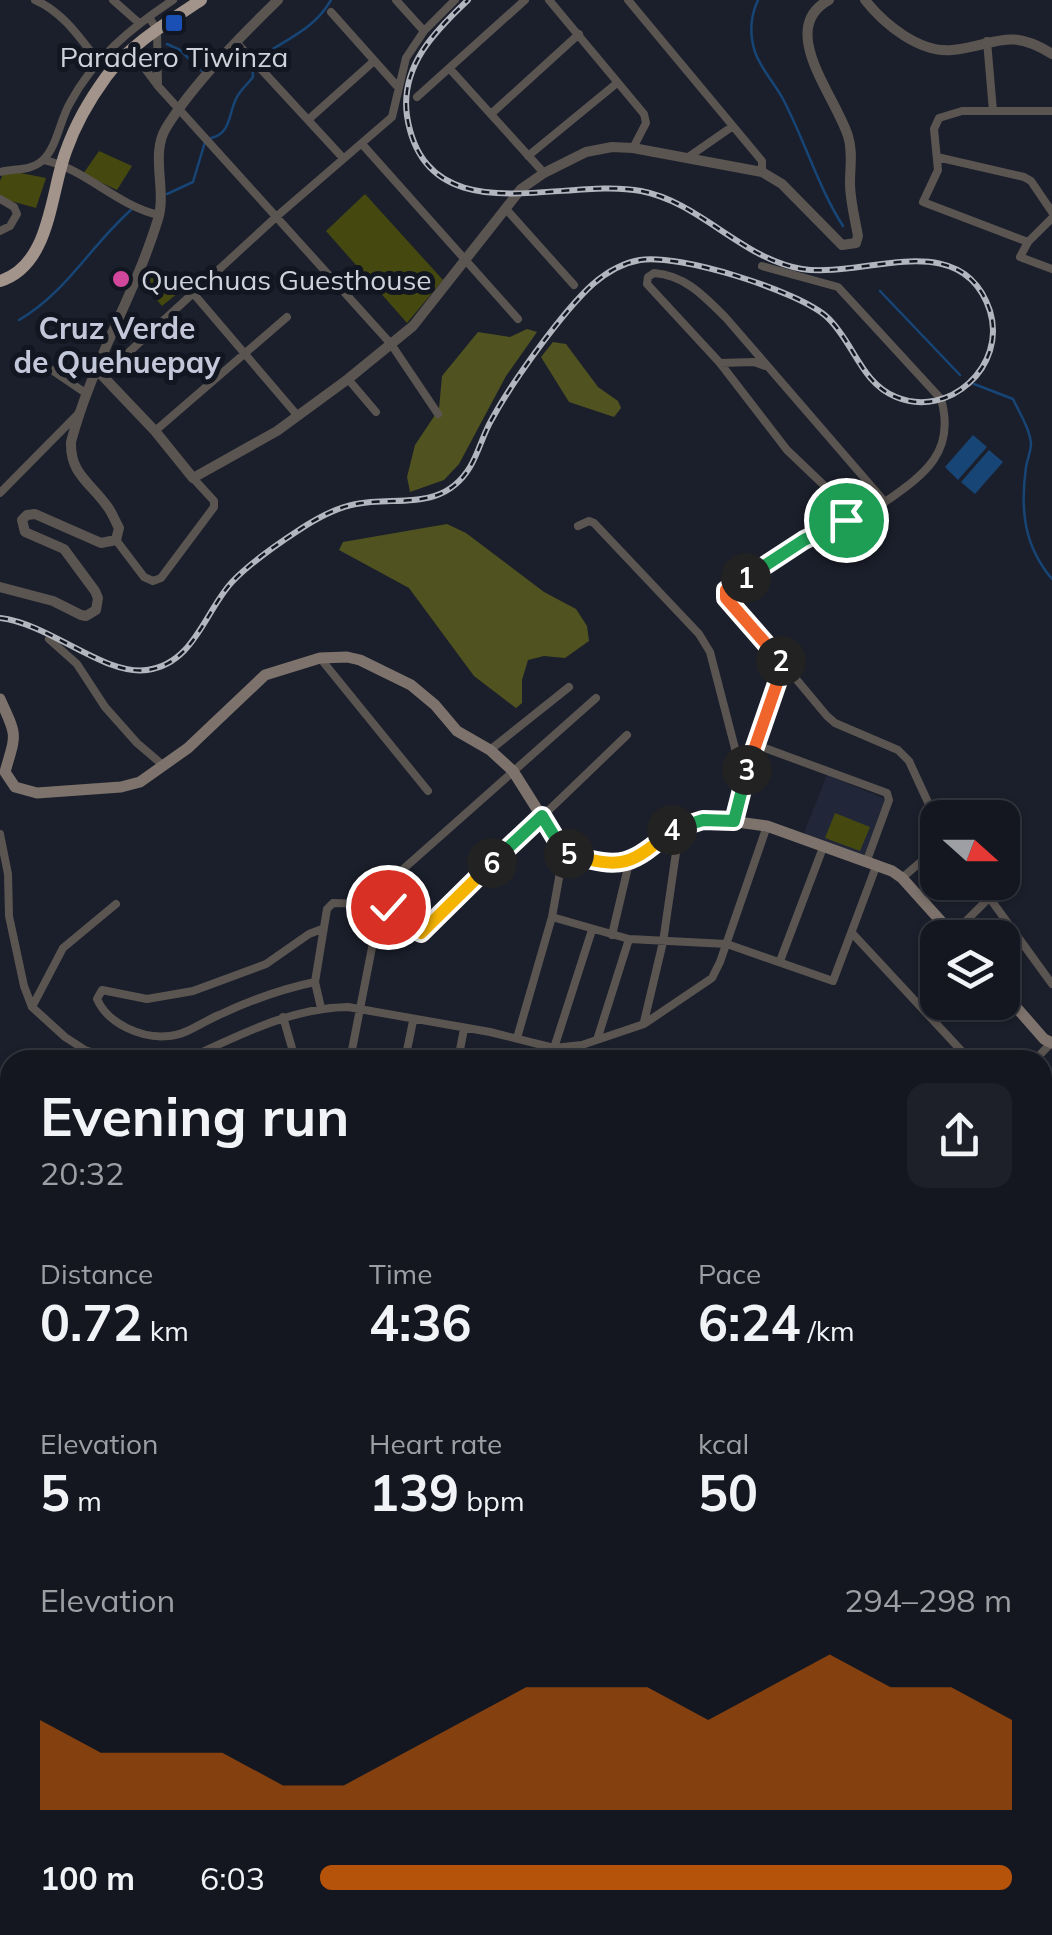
<!DOCTYPE html>
<html lang="en">
<head>
<meta charset="utf-8">
<style>
  :root { --surface:#141720; --page:#1d2029; --text:#f1f3f6; --muted:#9d9fa5; --line:#33363e; --accent:#b45309 }
  body { margin:0; font-family:Mulish,sans-serif; background:var(--page); color:var(--text); height:100vh; display:flex; flex-direction:column; font-size:38px; white-space:nowrap }
  * { box-sizing:border-box; margin:0 }
  p { font-size:32px; color:var(--muted) }
  .icon { flex:none; width:55px; height:55px; fill:none; stroke:currentColor; stroke-width:2; stroke-linecap:round; stroke-linejoin:round }
  .map { position:relative; flex:1; overflow:hidden }
  .panel { position:absolute; left:0px; top:1050px; width:1052px; height:885px; display:flex; flex-direction:column; background:var(--surface); border-radius:30px 30px 0 0; box-shadow:0 2px 8px #0004,0 0 0 2px var(--line) }
  .panel>* { flex:none }
  .needle { width:65px; rotate:111deg }
  .fabs { position:absolute; left:920px; top:800px; display:grid; gap:20px }
  .fabs a { display:grid; place-items:center; width:100px; height:100px; border-radius:20px; background:var(--surface); box-shadow:0 2px 8px #0004,0 0 0 2px var(--line); font-size:50px }
  .pin { position:absolute; display:grid; place-items:center; width:85px; height:85px; color:#fff; margin:-42px; border:5px solid #fff; border-radius:50%; box-shadow:0 2px 10px #0007 }
  .km { position:absolute; width:50px; height:50px; margin:-25px; border-radius:50%; background:#222; color:#fff; font-size:28px; line-height:50px; text-align:center }
  .round { display:grid; place-items:center; flex:none; width:105px; height:105px; border-radius:20px; background:var(--page) }
  .head { display:flex; align-items:center; justify-content:space-between; height:170px; padding:0 40px }
  h1 { font-size:55px; font-weight:700; line-height:75px }
  .stats { display:grid; grid-template-columns:repeat(3,1fr); gap:15px; height:170px; padding:10px 40px }
  .stats div { display:grid; align-content:center }
  .stats b { font-size:50px; font-weight:700 }
  .stats small { font-size:28px; font-weight:400 }
  .stats p { font-size:28px }
  .chart { height:280px; padding:20px 40px }
  .chart p { display:flex; justify-content:space-between }
  .chart svg { width:100%; height:180px; margin-top:10px; fill:var(--accent); opacity:.7 }
  ul { padding:0 40px; list-style:none; font-size:32px }
  li { display:grid; grid-template-columns:160px 120px 1fr; align-items:center; height:75px }
  li i { height:25px; border-radius:12px; background:var(--accent) }
  .map>svg:first-child { display:block }
  .built { fill:#212739 }
  .green { fill:#46490f }
  .forest { fill:#505320 }
  .water { fill:#174576 }
  .lines { fill:none; stroke-linecap:round; stroke-linejoin:round }
  .stream { stroke:#174576; stroke-width:2.5 }
  .minor { stroke:#5b5551; stroke-width:8 }
  .tertiary { stroke:#5b5551; stroke-width:10 }
  .secondary { stroke:#7d736c; stroke-width:11 }
  .trunk { stroke:#a2948a; stroke-width:12 }
  .rail-casing { stroke:#b3b6bf; stroke-width:6 }
  .rail { stroke:#121621; stroke-width:2.5; stroke-dasharray:8; stroke-linecap:butt }
  .split-1-casing { stroke:#fff; stroke-width:20 }
  .split-2-casing { stroke:#fff; stroke-width:20 }
  .split-3-casing { stroke:#fff; stroke-width:20 }
  .split-4-casing { stroke:#fff; stroke-width:20 }
  .split-5-casing { stroke:#fff; stroke-width:20 }
  .split-6-casing { stroke:#fff; stroke-width:20 }
  .split-7-casing { stroke:#fff; stroke-width:20 }
  .split-8-casing { stroke:#fff; stroke-width:20 }
  .split-1 { stroke:#22a559; stroke-width:12 }
  .split-2 { stroke:#f0652b; stroke-width:12 }
  .split-3 { stroke:#f0652b; stroke-width:12 }
  .split-4 { stroke:#22a559; stroke-width:12 }
  .split-5 { stroke:#f5b400; stroke-width:12 }
  .split-6 { stroke:#22a559; stroke-width:12 }
  .split-7 { stroke:#f5b400; stroke-width:12 }
  .split-8 { stroke:#f5b400; stroke-width:12 }
  .transit-dot { fill:#1a4fb4; stroke:#121621; stroke-width:4 }
  .hotel-dot { fill:#d1479c; stroke:#121621; stroke-width:4 }
  .labels { text-anchor:middle; dominant-baseline:central; stroke-width:10; stroke-linejoin:round; paint-order:stroke }
  .poi-label { font-size:28px; fill:#cfd2da; stroke:#121621 }
  .neighbourhood-label { font-size:30px; font-weight:bold; fill:#c2c8d9; stroke:#121621 }
</style>
</head>
<body>
<div class="map">
<svg width="1052" height="1935" viewBox="0 0 1052 1935">
  <rect width="100%" height="100%" fill="#1b1f2b"/>
  <!-- built -->
  <path class="built" d="M827,775L885,799L863,858L802,838Z"/>
  <!-- green -->
  <path class="green" d="M99,151L132,166L117,190L83,174Z
    M5,170L46,178L36,208L0,198V181Z
    M365,194L443,280L407,323L326,231Z
    M159,268L179,292L162,306L142,282Z
    M835,813L870,827L860,851L825,838Z"/>
  <!-- forest -->
  <path class="forest" d="M527,329L537,332L506,376L459,464L444,480L410,492L407,477L415,445L439,409L442,376L478,332L510,337Z
    M553,342L566,344L598,387L618,401L621,408L614,417L569,402L541,357Z
    M447,524L466,533L544,592L576,609L587,626L589,641L565,658L544,656L528,660L522,680V703L516,708L474,676L409,588L339,550L343,542Z
    M1052,1699V1900L1043,1901L1042,1700Z
    M689,1925H956L947,1930L948,1935H677Z"/>
  <!-- water -->
  <path class="water" d="M973,435L987,447L958,480L945,467Z
    M989,450L1003,462L975,494L961,482Z"/>
  <g class="lines">
    <!-- stream -->
    <path class="stream" d="M758,0C750,17 749,33 755,52C761,69 775,84 783,99C805,141 818,187 843,226
      M167,44L180,50L204,73
      M258,59C285,39 313,31 331,0
      M211,138C232,133 228,113 237,97C241,89 248,84 253,77L252,64
      M167,194L193,182L205,142
      M880,291L960,375
      M19,320C66,293 91,245 131,210
      M974,384L1013,399C1019,412 1030,429 1031,444C1031,451 1027,460 1026,467C1020,510 1024,546 1052,579
      M0,1316L10,1309
      M0,1708L10,1720
      M1042,1769L1048,1756H1052
      M167,1925L170,1935
      M486,1935L487,1925
      M526,1935L539,1925"/>
    <!-- minor -->
    <path class="minor" d="M35,0C63,12 80,38 98,61
      M113,0L139,23
      M396,0L424,31
      M549,0L644,114L646,123L633,148
      M628,0L762,161V172
      M331,12L397,86
      M149,17L157,30L158,86
      M987,41L993,111
      M236,42L343,158
      M132,51L158,86L391,344L438,414
      M450,69L544,173
      M417,97L525,0
      M1052,111H962L939,118L934,129L938,170L923,202L1028,242L1052,218
      M491,114L579,34
      M309,119L374,61
      M362,144L518,319
      M528,156L617,83
      M937,157L1024,177L1031,181L1052,212
      M687,158L733,126
      M44,160C86,169 117,206 159,215
      M0,172C15,168 31,172 44,159C57,146 60,120 70,103C94,58 131,28 173,0
      M0,199L14,207L17,214L10,226L0,231
      M505,208L574,285
      M1028,242L1020,257L1052,269
      M762,266L838,287L941,399C956,452 925,474 885,502L726,318C705,297 685,275 654,273L648,277L647,284L720,363L787,450L830,491L846,520
      M193,293L297,415
      M40,362L87,394
      M720,363L754,362L765,366
      M103,376L276,217L392,117L406,58L424,31L455,0
      M348,379L376,412
      M155,431L287,317
      M0,493L78,414
      M885,502L804,540L726,590L725,594L827,716L835,723L898,750L909,761L938,824
      M578,526L589,521L594,523L699,634L710,652L744,783
      M116,540L144,577L153,581L161,578L214,507V501L193,478
      M49,639L77,664L105,707L137,743L164,766
      M320,658L428,791
      M596,698L383,887L378,896L381,901L416,933H421L627,735
      M754,744L887,793L889,800L867,860
      M490,750L569,687
      M734,821L754,744L783,666
      M0,834L8,874L9,916L24,986L32,1007L65,1037L85,1050L115,1060
      M902,878L938,847
      M978,882L1052,984
      M552,917L564,850
      M852,933L970,1060
      M953,934L990,897
      M612,935L629,863
      M780,961L824,845
      M315,982C281,989 251,1000 219,1015C204,1021 186,1035 169,1036C142,1039 108,1024 97,999L102,990L147,999L193,991L266,964L309,934L322,929
      M32,1007L63,948L116,904
      M321,1008L315,982L327,909L333,903C353,903 367,903 377,922L350,1060
      M283,1017L292,1048L289,1060
      M931,1017L946,1002
      M644,1022L663,942L680,825
      M517,1038L552,917L629,939L727,944L833,981L877,864
      M597,1040L629,939
      M554,1048L592,930
      M185,1060C238,1036 289,1008 348,1007L490,1032L554,1048L582,1045L644,1024L712,978L720,962L767,826
      M405,1060L413,1021
      M458,1060L464,1029
      M867,1060L962,1052
      M1035,1060L1051,1043
      M1042,1069L1052,1077
      M0,1341L10,1353
      M0,1354L10,1367
      M0,1787L10,1796
      M0,1907L10,1913
      M29,1925L44,1933L52,1925"/>
    <!-- tertiary -->
    <path class="tertiary" d="M865,0C884,24 919,53 952,50C995,46 1008,26 1052,54
      M96,369L155,431L193,478L277,431L348,379L413,326L521,189L544,173L586,152L612,147L633,148L762,172L782,184L842,245L856,243L858,236C855,219 850,200 850,183C850,167 853,151 848,136C836,97 776,28 829,0
      M0,587L53,601L81,615L86,616L96,610L98,598L95,591L64,549L25,532L22,520L27,515L35,514L101,543L116,540L119,528C115,521 112,512 107,506C90,482 70,474 71,442C91,365 135,295 158,219C167,191 150,154 166,128C193,84 241,36 278,0"/>
    <!-- secondary -->
    <path class="secondary" d="M0,699C18,738 16,733 5,772L15,787L37,793L121,787L140,782L188,748L265,675L320,658L347,657L360,660L411,685L435,705L457,731L490,750L513,771L559,844L571,855L629,863L646,854L680,825L723,820L767,826L892,871L902,878L956,938
      M1002,991L1044,1039L1052,1043"/>
    <!-- trunk -->
    <path class="trunk" d="M0,281C51,265 50,193 66,151C75,125 90,99 106,77C129,45 168,22 201,0"/>
    <defs>
      <path id="rail" d="M0,618C51,624 104,676 147,670C194,664 205,611 232,582C251,562 276,545 299,530C317,518 335,508 356,504C398,496 443,512 470,467C479,452 483,434 492,419C512,382 563,311 593,284C607,272 622,263 640,260C677,253 800,291 828,318C854,343 861,383 896,397C949,419 1007,366 990,311C962,225 862,279 802,269C742,259 700,202 641,191C564,176 426,237 407,116C400,66 435,31 468,0
        M0,1239L10,1255
        M0,1347L10,1359"/>
    </defs>
    <!-- rail casing -->
    <use href="#rail" class="rail-casing"/>
    <!-- rail -->
    <use href="#rail" class="rail"/>
  </g>
  <g class="lines">
    <defs>
      <path id="split-1" d="M746,578L804,540L846,520"/>
      <path id="split-2" d="M746,578L726,590V598L781,661"/>
      <path id="split-3" d="M747,770L783,666L781,661"/>
      <path id="split-4" d="M672,830L703,820L734,821L747,770"/>
      <path id="split-5" d="M569,854C623,870 631,865 672,830"/>
      <path id="split-6" d="M492,863L542,816L559,844L569,854"/>
      <path id="split-7" d="M408,925L421,933L492,863"/>
      <path id="split-8" d="M388,907L408,925"/>
    </defs>
    <!-- split-1 casing -->
    <use href="#split-1" class="split-1-casing"/>
    <!-- split-2 casing -->
    <use href="#split-2" class="split-2-casing"/>
    <!-- split-3 casing -->
    <use href="#split-3" class="split-3-casing"/>
    <!-- split-4 casing -->
    <use href="#split-4" class="split-4-casing"/>
    <!-- split-5 casing -->
    <use href="#split-5" class="split-5-casing"/>
    <!-- split-6 casing -->
    <use href="#split-6" class="split-6-casing"/>
    <!-- split-7 casing -->
    <use href="#split-7" class="split-7-casing"/>
    <!-- split-8 casing -->
    <use href="#split-8" class="split-8-casing"/>
    <!-- split-1 -->
    <use href="#split-1" class="split-1"/>
    <!-- split-2 -->
    <use href="#split-2" class="split-2"/>
    <!-- split-3 -->
    <use href="#split-3" class="split-3"/>
    <!-- split-4 -->
    <use href="#split-4" class="split-4"/>
    <!-- split-5 -->
    <use href="#split-5" class="split-5"/>
    <!-- split-6 -->
    <use href="#split-6" class="split-6"/>
    <!-- split-7 -->
    <use href="#split-7" class="split-7"/>
    <!-- split-8 -->
    <use href="#split-8" class="split-8"/>
  </g>
  <!-- markers -->
  <rect class="transit-dot" x="164" y="13" width="20" height="20" rx="5"/>
  <circle class="hotel-dot" cx="121" cy="279" r="10"/>
  <g class="labels">
    <!-- poi labels -->
    <g class="poi-label">
      <text x="174" y="56">Paradero Tiwinza</text>
      <text x="141" y="279" text-anchor="start">Quechuas Guesthouse</text>
    </g>
    <!-- neighbourhood labels -->
    <g class="neighbourhood-label">
      <text x="117" y="328">Cruz Verde<tspan x="117" dy="34">de Quehuepay</tspan></text>
    </g>
  </g>
</svg>
<div class="fabs">
<a><svg class="needle" viewBox="-14 -14 28 28"><path d="M0-13l5 13h-10z" fill="#e53935"/><path d="M0 13l5-13h-10z" fill="#9d9fa5"/></svg></a>
<a><svg class="icon" aria-label="layers" viewBox="0 0 24 24"><path d="M12 4l9 5-9 5-9-5zM3 14l9 5 9-5"/></svg></a>
</div>
<div class="pin" style="left:846px;top:520px;background:#1e9e55"><svg class="icon" aria-label="arrive" viewBox="0 0 24 24"><path d="M6 21V4h12l-3 4 3 4H6"/></svg></div>
<div class="pin" style="left:388px;top:907px;background:#d93025"><svg class="icon" aria-label="check" viewBox="0 0 24 24"><path d="M5 12l5 5 9-10"/></svg></div>
<b class="km" style="left:746px;top:578px">1</b>
<b class="km" style="left:781px;top:661px">2</b>
<b class="km" style="left:747px;top:770px">3</b>
<b class="km" style="left:672px;top:830px">4</b>
<b class="km" style="left:569px;top:854px">5</b>
<b class="km" style="left:492px;top:863px">6</b>
<section class="panel">
<div class="head"><div><h1>Evening run</h1><p>20:32</p></div><a class="round"><svg class="icon" aria-label="share" viewBox="0 0 24 24"><path d="M12 15V3M7 8l5-5 5 5M5 13v7h14v-7"/></svg></a></div>
<div class="stats">
<div><p>Distance</p><b>0.72<small> km</small></b></div>
<div><p>Time</p><b>4:36</b></div>
<div><p>Pace</p><b>6:24<small> /km</small></b></div>
</div>
<div class="stats">
<div><p>Elevation</p><b>5<small> m</small></b></div>
<div><p>Heart rate</p><b>139<small> bpm</small></b></div>
<div><p>kcal</p><b>50</b></div>
</div>
<div class="chart"><p><span>Elevation</span>294–298 m</p>
<svg viewBox="0 0 160 44" preserveAspectRatio="none"><path d="M0 44V22L10 30L20 30L30 30L40 38L50 38L60 30L70 22L80 14L90 14L100 14L110 22L120 14L130 6L140 14L150 14L160 22V44z"/></svg>
</div>
<ul>
<li><b>100 m</b>6:03<i style="width:100%"></i></li>
</ul>
</section>
</div>
</body>
</html>
